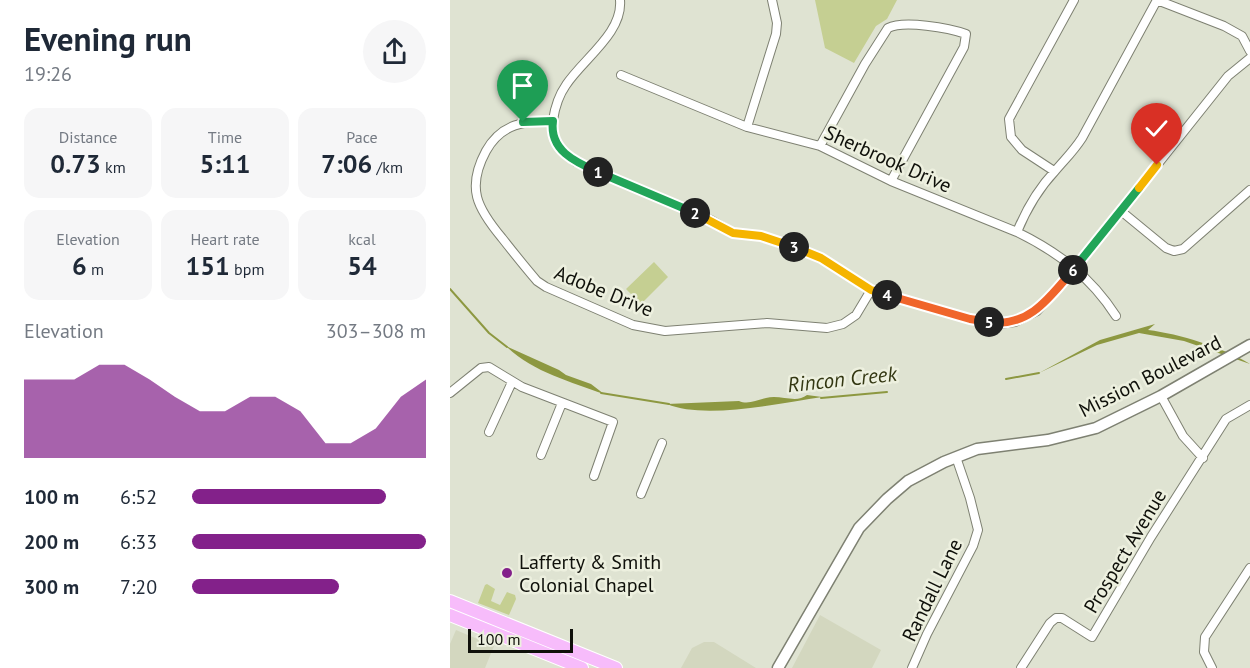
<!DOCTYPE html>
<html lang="en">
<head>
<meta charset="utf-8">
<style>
  :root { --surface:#fff; --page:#f6f6f7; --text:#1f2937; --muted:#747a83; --accent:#83218a }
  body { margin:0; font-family:"PT Sans",sans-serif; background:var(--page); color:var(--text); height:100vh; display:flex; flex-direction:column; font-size:22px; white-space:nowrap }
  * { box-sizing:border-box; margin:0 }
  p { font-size:20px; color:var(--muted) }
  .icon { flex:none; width:33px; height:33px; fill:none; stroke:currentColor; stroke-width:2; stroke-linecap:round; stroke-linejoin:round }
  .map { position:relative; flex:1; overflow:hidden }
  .sheet { display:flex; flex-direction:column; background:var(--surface); width:450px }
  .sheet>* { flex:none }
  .scale { position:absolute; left:18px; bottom:15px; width:105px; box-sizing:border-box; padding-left:6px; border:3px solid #0f100a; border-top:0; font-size:16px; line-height:21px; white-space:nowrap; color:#0f100a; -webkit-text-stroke:4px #edf0df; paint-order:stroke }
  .pin { position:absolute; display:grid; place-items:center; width:51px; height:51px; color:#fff; margin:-62px -26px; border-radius:50% 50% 50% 0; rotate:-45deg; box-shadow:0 0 6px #0007 }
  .pin .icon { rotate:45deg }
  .km { position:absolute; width:30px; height:30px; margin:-15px; border-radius:50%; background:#222; color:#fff; font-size:16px; line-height:30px; text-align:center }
  .round { display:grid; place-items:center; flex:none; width:63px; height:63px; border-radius:32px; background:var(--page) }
  .summary { display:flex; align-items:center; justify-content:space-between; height:102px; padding:0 24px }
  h1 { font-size:33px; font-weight:700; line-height:45px }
  .figures { display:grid; grid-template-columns:repeat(3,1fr); gap:9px; height:102px; padding:6px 24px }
  .figures div { display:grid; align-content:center; border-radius:15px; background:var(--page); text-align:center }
  .figures b { font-size:26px; font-weight:700 }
  .figures small { font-size:16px; font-weight:400 }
  .figures p { font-size:16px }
  .chart { height:168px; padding:12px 24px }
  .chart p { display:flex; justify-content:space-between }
  .chart svg { width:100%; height:108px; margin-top:6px; fill:var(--accent); opacity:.7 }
  ul { padding:0 24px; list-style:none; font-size:20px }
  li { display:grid; grid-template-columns:96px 72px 1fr; align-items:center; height:45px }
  li i { height:15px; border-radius:8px; background:var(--accent) }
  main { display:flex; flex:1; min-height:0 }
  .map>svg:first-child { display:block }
  .built { fill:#d3d7bf }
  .green { fill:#c5cf92 }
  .water { fill:#8d9841 }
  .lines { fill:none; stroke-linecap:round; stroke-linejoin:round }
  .stream { stroke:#8d9841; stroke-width:2 }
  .street-casing { stroke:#7e8172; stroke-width:10 }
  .secondary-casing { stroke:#7e8172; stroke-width:13 }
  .primary-casing { stroke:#fff; stroke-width:14 }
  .street { stroke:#fff; stroke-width:8 }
  .secondary { stroke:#fff; stroke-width:10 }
  .primary { stroke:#f7bcfb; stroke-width:12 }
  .split-1-casing { stroke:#fff; stroke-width:12 }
  .split-2-casing { stroke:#fff; stroke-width:12 }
  .split-3-casing { stroke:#fff; stroke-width:12 }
  .split-4-casing { stroke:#fff; stroke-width:12 }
  .split-5-casing { stroke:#fff; stroke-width:12 }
  .split-6-casing { stroke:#fff; stroke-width:12 }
  .split-7-casing { stroke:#fff; stroke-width:12 }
  .split-8-casing { stroke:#fff; stroke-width:12 }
  .split-1 { stroke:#22a559; stroke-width:8 }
  .split-2 { stroke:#22a559; stroke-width:8 }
  .split-3 { stroke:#f5b400; stroke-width:8 }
  .split-4 { stroke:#f5b400; stroke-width:8 }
  .split-5 { stroke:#f0652b; stroke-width:8 }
  .split-6 { stroke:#f0652b; stroke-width:8 }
  .split-7 { stroke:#22a559; stroke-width:8 }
  .split-8 { stroke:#f5b400; stroke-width:8 }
  .poi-dot { fill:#83218a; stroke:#edf0df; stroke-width:2 }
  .labels { text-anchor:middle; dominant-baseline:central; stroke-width:5; stroke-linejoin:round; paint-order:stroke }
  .street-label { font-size:20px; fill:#0f100a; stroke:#edf0df }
  .poi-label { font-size:20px; fill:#0f100a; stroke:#edf0df; text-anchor:start }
  .water-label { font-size:21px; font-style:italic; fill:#333712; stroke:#edf0df }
</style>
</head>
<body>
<main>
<section class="sheet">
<div class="summary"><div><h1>Evening run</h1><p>19:26</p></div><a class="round"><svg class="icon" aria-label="share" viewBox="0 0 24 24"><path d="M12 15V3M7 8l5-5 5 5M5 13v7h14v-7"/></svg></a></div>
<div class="figures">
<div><p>Distance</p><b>0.73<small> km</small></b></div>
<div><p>Time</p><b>5:11</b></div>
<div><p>Pace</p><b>7:06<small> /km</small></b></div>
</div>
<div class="figures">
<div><p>Elevation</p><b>6<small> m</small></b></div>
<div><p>Heart rate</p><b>151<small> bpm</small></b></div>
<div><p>kcal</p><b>54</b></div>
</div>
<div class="chart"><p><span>Elevation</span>303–308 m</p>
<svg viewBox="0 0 160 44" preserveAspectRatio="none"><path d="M0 44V12L10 12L20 12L30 6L40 6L50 12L60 19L70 25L80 25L90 19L100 19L110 25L120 38L130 38L140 32L150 19L160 12V44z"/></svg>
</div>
<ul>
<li><b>100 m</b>6:52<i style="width:83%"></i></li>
<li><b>200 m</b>6:33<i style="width:100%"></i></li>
<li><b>300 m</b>7:20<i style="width:63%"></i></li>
</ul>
</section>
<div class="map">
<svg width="800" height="668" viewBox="0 0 800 668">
  <rect width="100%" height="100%" fill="#dfe3d2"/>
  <!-- built -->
  <path class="built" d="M370,615L431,650L422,668H342Z
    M6,630L44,646L35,668H0V644Z
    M254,642H264L306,668H231L242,648Z"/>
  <!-- green -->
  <path class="green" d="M365,0H447L437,19L426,26L404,63L375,48Z
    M204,262L218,277L191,304L176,289Z
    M37,584L45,589L41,601L50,605L57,592L65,595L66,599L59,615L28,603L35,585Z"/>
  <!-- water -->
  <path class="water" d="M705,324L698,330C730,334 772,347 800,364L734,341L689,333L647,345L589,373L650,340Z
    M56,346L109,370L116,375L141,384L154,394C121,382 81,371 56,346Z
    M357,395L372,397C331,403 254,420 217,404L289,401C298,405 307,400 316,398C330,394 346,404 357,395Z"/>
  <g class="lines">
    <!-- stream -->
    <path class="stream" d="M0,289L39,333L57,347
      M556,379L589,373
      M151,393L219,404
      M371,398L437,392"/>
    <defs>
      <path id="street" d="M170,0C173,33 133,59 116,85C109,95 105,107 103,120C100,138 111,152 126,162L261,220L283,233L311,236L371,258L421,290L520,319L549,324L565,322L587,311L625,268L778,76L800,58
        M707,0L774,26L792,36L800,51
        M171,75L297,127L370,146L441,181L567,232C608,252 641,277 666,316
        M103,121C75,120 51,124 36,151C16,188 27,208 52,238C63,252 75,267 87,281L96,287L183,325L215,331L317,323L377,328L393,324L406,315L421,290
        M297,127L326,34L327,23L322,0
        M370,146L415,64L438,28C454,20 499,28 516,34L514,47L441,181
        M604,171L572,150L561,137L559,119L624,0
        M671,211L716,248L724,251L733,249L800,190
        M567,232C576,210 589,188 605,171C615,159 623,152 632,138L707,0
        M0,393L31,368L39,367L72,387L163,422L144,476
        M711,396L733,436L753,458
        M39,432L62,382
        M91,455L112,403
        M191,494L212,443
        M462,668L477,634L523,546L528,530L520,498L506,457
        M571,668L600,623L606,618H612L642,637L701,537L776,419L800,405
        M762,668L754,652L755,637L800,568"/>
      <path id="secondary" d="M328,668L409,528L437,499L458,481L494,462L527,449L598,440L646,428L711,396L800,345"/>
      <path id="primary" d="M0,601L166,668
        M0,615L132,668"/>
    </defs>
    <!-- street casing -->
    <use href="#street" class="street-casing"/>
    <!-- secondary casing -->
    <use href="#secondary" class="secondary-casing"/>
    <!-- primary casing -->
    <use href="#primary" class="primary-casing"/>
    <!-- street -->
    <use href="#street" class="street"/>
    <!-- secondary -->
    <use href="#secondary" class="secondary"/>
    <!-- primary -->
    <use href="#primary" class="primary"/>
  </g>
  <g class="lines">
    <defs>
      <path id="split-1" d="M73,122L103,121C99,150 125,162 148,172"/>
      <path id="split-2" d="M148,172L245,213"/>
      <path id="split-3" d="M245,213L283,233L311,236L344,247"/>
      <path id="split-4" d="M344,247L371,258L421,290L437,295"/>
      <path id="split-5" d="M437,295L520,319L539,322"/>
      <path id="split-6" d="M539,322C579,328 600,297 623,270"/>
      <path id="split-7" d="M623,270L689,188"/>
      <path id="split-8" d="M689,188L707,165"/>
    </defs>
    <!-- split-1 casing -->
    <use href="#split-1" class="split-1-casing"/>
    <!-- split-2 casing -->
    <use href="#split-2" class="split-2-casing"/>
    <!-- split-3 casing -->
    <use href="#split-3" class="split-3-casing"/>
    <!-- split-4 casing -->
    <use href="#split-4" class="split-4-casing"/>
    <!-- split-5 casing -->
    <use href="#split-5" class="split-5-casing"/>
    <!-- split-6 casing -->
    <use href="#split-6" class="split-6-casing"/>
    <!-- split-7 casing -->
    <use href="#split-7" class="split-7-casing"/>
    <!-- split-8 casing -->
    <use href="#split-8" class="split-8-casing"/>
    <!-- split-1 -->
    <use href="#split-1" class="split-1"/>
    <!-- split-2 -->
    <use href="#split-2" class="split-2"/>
    <!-- split-3 -->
    <use href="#split-3" class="split-3"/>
    <!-- split-4 -->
    <use href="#split-4" class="split-4"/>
    <!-- split-5 -->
    <use href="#split-5" class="split-5"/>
    <!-- split-6 -->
    <use href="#split-6" class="split-6"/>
    <!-- split-7 -->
    <use href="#split-7" class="split-7"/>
    <!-- split-8 -->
    <use href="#split-8" class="split-8"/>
  </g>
  <!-- markers -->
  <circle class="poi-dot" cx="57" cy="573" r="6"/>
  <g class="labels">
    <!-- street labels -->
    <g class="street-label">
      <text transform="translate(438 159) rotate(24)">Sherbrook Drive</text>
      <text transform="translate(154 291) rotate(22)">Adobe Drive</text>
      <text transform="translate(700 376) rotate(-27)">Mission Boulevard</text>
      <text transform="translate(675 551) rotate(-59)">Prospect Avenue</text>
      <text transform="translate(482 590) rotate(-64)">Randall Lane</text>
    </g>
    <!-- poi labels -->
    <g class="poi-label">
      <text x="69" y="562">Lafferty &amp; Smith<tspan x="69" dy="23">Colonial Chapel</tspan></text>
    </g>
    <!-- water labels -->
    <g class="water-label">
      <text transform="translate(392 379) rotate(-6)">Rincon Creek</text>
    </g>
  </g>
</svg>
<div class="scale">100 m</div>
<div class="pin" style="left:73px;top:122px;background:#1e9e55"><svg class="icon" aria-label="arrive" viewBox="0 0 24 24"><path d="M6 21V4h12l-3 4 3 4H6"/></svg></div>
<div class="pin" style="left:707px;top:165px;background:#d93025"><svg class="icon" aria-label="check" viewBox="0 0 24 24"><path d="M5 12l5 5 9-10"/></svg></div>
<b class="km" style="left:148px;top:172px">1</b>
<b class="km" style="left:245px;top:213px">2</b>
<b class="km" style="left:344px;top:247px">3</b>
<b class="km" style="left:437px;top:295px">4</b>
<b class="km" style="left:539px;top:322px">5</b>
<b class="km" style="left:623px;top:270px">6</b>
</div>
</main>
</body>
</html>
